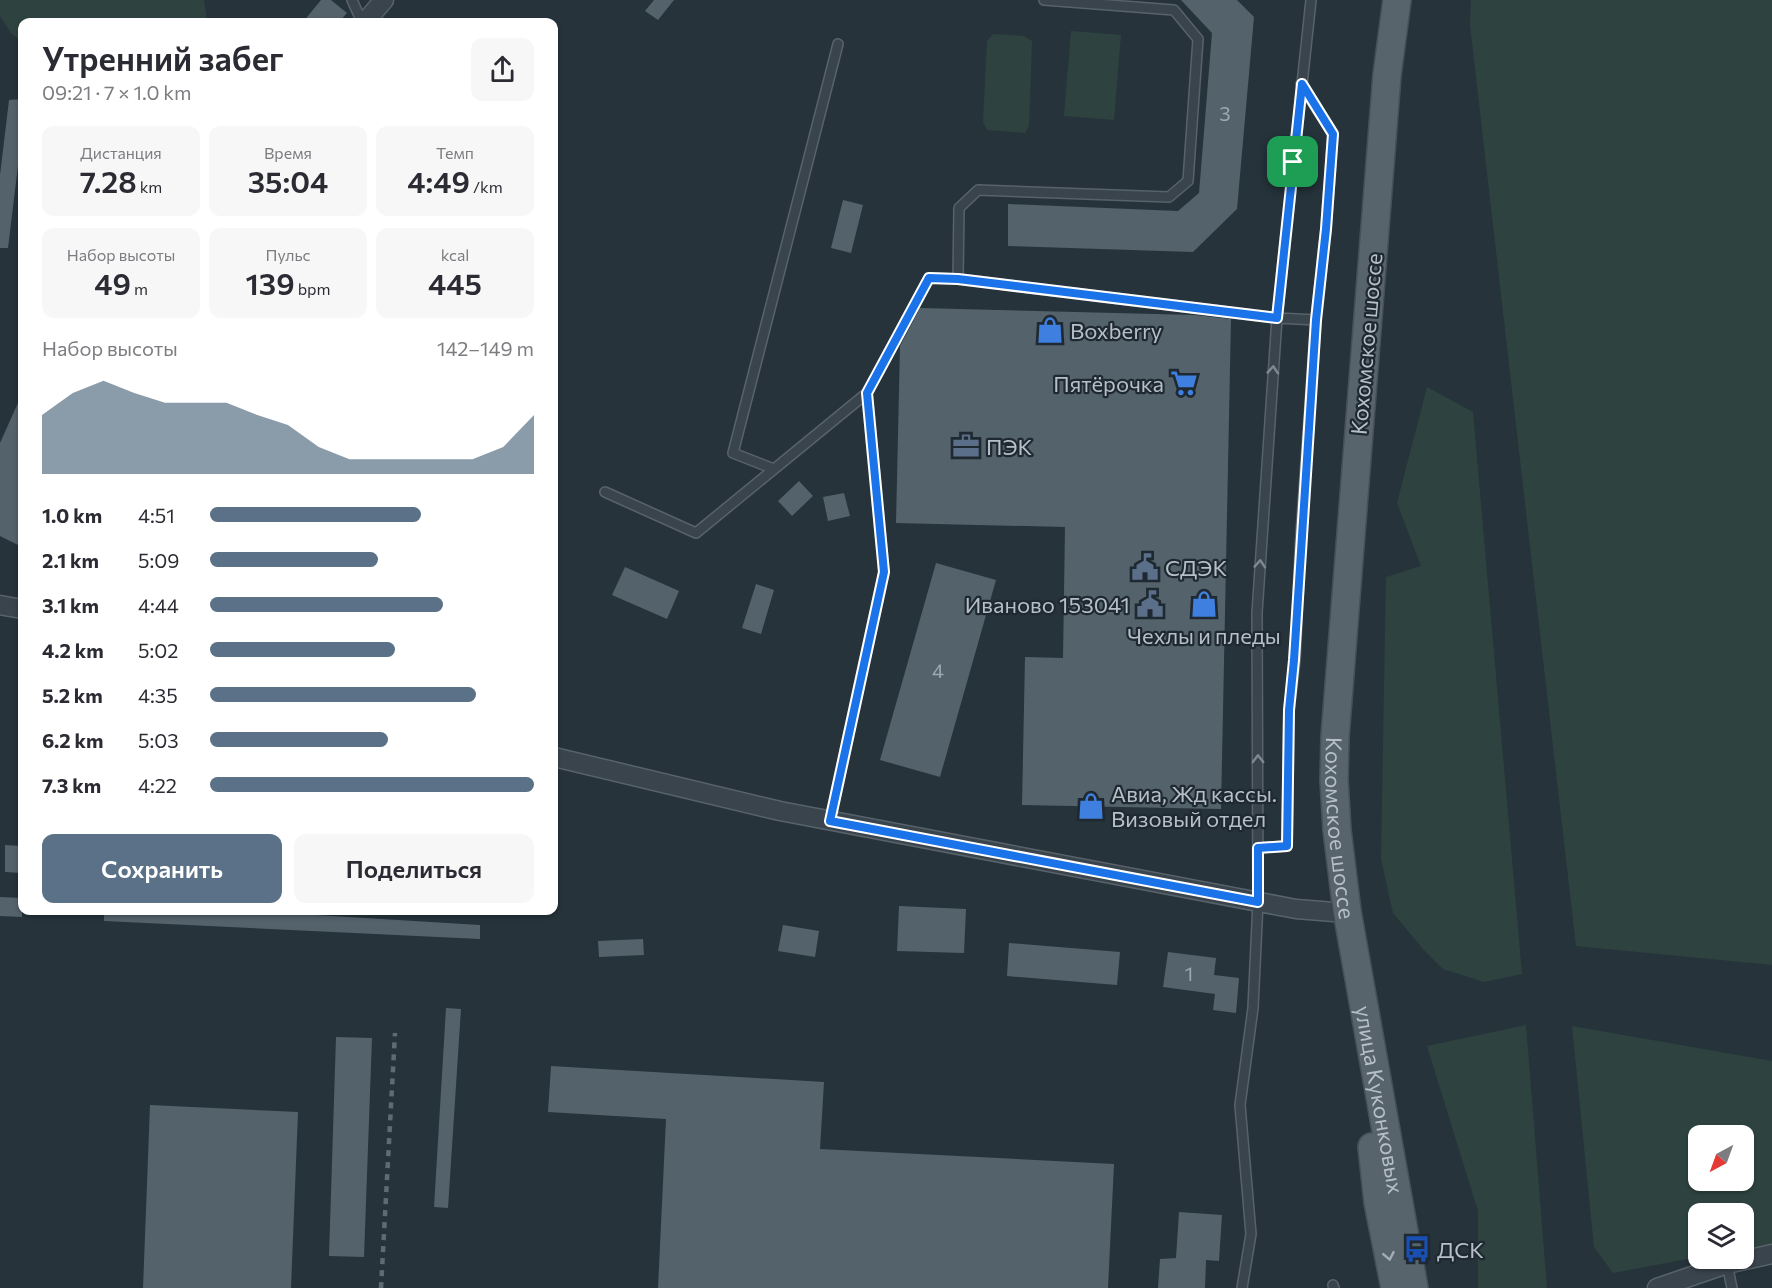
<!DOCTYPE html>
<html lang="ru">
<head>
<meta charset="utf-8">
<style>
  :root { --surface:#fff; --page:#f7f7f7; --text:#2b2b33; --muted:#7c7c81; --accent:#5a7187 }
  body { margin:0; font-family:Commissioner,sans-serif; background:var(--page); color:var(--text); height:100vh; display:flex; flex-direction:column; font-size:22px; white-space:nowrap }
  * { box-sizing:border-box; margin:0 }
  p { font-size:20px; color:var(--muted) }
  .icon { flex:none; width:33px; height:33px; fill:none; stroke:currentColor; stroke-width:2; stroke-linecap:round; stroke-linejoin:round }
  .map { position:relative; flex:1; overflow:hidden }
  .details { position:absolute; left:18px; top:18px; width:540px; height:897px; display:flex; flex-direction:column; background:var(--surface); border-radius:12px; box-shadow:0 2px 4px #0004 }
  .details>* { flex:none }
  .needle { width:39px; rotate:221deg }
  .controls { position:absolute; left:1688px; top:1125px; display:grid; gap:12px }
  .controls a { display:grid; place-items:center; width:66px; height:66px; border-radius:12px; background:var(--surface); box-shadow:0 2px 4px #0004; font-size:30px }
  .pin { position:absolute; display:grid; place-items:center; width:51px; height:51px; color:#fff; margin:-26px; border-radius:12px; box-shadow:0 3px 9px #0006 }
  .round { display:grid; place-items:center; flex:none; width:63px; height:63px; border-radius:12px; background:var(--page) }
  .overview { display:flex; align-items:center; justify-content:space-between; height:102px; padding:0 24px }
  h1 { font-size:33px; font-weight:600; line-height:45px }
  .figures { display:grid; grid-template-columns:repeat(3,1fr); gap:9px; height:102px; padding:6px 24px }
  .figures div { display:grid; align-content:center; border-radius:12px; background:var(--page); text-align:center }
  .figures b { font-size:30px; font-weight:600 }
  .figures small { font-size:16px; font-weight:400 }
  .figures p { font-size:16px }
  .chart { height:168px; padding:12px 24px }
  .chart p { display:flex; justify-content:space-between }
  .chart svg { width:100%; height:108px; margin-top:6px; fill:var(--accent); opacity:.7 }
  .cta { display:flex; gap:12px; margin-top:auto; padding:12px 24px }
  .cta a { flex:1; height:69px; border-radius:12px; background:var(--accent); color:#fff; font-size:24px; font-weight:600; line-height:69px; text-align:center }
  .cta a+a { background:var(--page); color:var(--text) }
  ul { padding:0 24px; list-style:none; font-size:20px }
  li { display:grid; grid-template-columns:96px 72px 1fr; align-items:center; height:45px }
  li i { height:15px; border-radius:8px; background:var(--accent) }
  .map>svg:first-child { display:block }
  .green { fill:#2e433f; fill-rule:evenodd }
  .building { fill:#54626c }
  .lines { fill:none; stroke-linecap:round; stroke-linejoin:round }
  .service-casing { stroke:#58626a; stroke-width:12 }
  .minor-casing { stroke:#58626a; stroke-width:21 }
  .primary-casing { stroke:#465058; stroke-width:30 }
  .service { stroke:#3a444c; stroke-width:9 }
  .minor { stroke:#3a444c; stroke-width:18 }
  .primary { stroke:#58646b; stroke-width:27 }
  .rail { stroke:#5e6b74; stroke-width:4.5; stroke-dasharray:6 6; stroke-linecap:butt }
  .oneway { stroke:#7e8890 }
  .oneway2 { stroke:#a3adb5 }
  .route-casing { stroke:#fff; stroke-width:12 }
  .route { stroke:#1a73e8; stroke-width:8 }
  .labels { text-anchor:middle; dominant-baseline:central; stroke-width:4.5; stroke-linejoin:round; paint-order:stroke }
  .number-label { font-size:20px; fill:#9ea8b0 }
  .poi-label { font-size:22px; fill:#b6bfc7; stroke:#1f2931; text-anchor:start }
  .street-label { font-size:22px; fill:#b6bfc7; stroke:#1f2931 }
</style>
</head>
<body>
<div class="map">
<svg width="1772" height="1288" viewBox="0 0 1772 1288">
  <rect width="100%" height="100%" fill="#26333b"/>
  <!-- green -->
  <path class="green" d="M0,0H204L207,22H22V43L11,33L0,16Z
    M1471,0H1772V965L1576,946L1470,25Z
    M1071,31L1121,35L1114,120L1064,116Z
    M993,34L1024,36L1032,41L1029,126L1025,133L987,130L983,122L987,41Z
    M1427,387L1473,412L1522,974L1484,982L1443,969L1423,949L1393,913L1381,859L1386,577L1421,566L1397,503Z
    M1526,1025L1547,1288H1478V1211L1427,1046Z
    M1572,1026L1772,1061V1244L1743,1249V1214H1698V1257L1613,1273L1594,1247ZM1698,1136H1743V1180H1698Z"/>
  <!-- building -->
  <path class="building" d="M321,0H331L347,13L339,22H303Z
    M654,0H674L658,20L645,11Z
    M1181,0H1237L1254,17L1237,209L1193,252L1008,246V204L1178,211L1199,193L1212,33Z
    M22,99V133L8,248H0V175L9,100Z
    M843,200L863,205L851,253L831,248Z
    M920,308L1195,315L1231,319L1221,809L1022,805L1025,657L1063,658L1065,527L896,523L900,346Z
    M22,394V547L0,536V443Z
    M799,481L813,496L792,516L778,501Z
    M844,493L850,516L828,521L823,497Z
    M936,563L996,580L940,777L880,760Z
    M625,567L679,591L667,619L612,595Z
    M756,584L774,590L761,634L742,628Z
    M5,845L22,846V873L5,872Z
    M0,897L22,898V917L0,916Z
    M899,906L966,909L964,953L897,951Z
    M104,910H232L480,925V939L104,921Z
    M783,925L819,931L815,957L778,951Z
    M643,939L644,955L599,957L598,941Z
    M1009,943L1120,952L1117,985L1007,976Z
    M1168,952L1216,958L1214,975L1239,978L1236,1013L1213,1010L1215,994L1163,987Z
    M446,1008L461,1009L448,1208L434,1207Z
    M336,1037L372,1038L364,1257L329,1256Z
    M551,1066L824,1082L820,1149L1114,1164L1108,1288H658L666,1119L548,1112Z
    M150,1105L298,1112L291,1288H143Z
    M1179,1212L1222,1215L1219,1261L1206,1260L1205,1288H1158L1160,1259L1176,1258Z"/>
  <g class="lines">
    <defs>
      <path id="service" d="M352,0L362,22
        M958,279L959,208L978,190L1169,197L1188,181L1198,39L1174,10L1044,0
        M867,393L929,278L958,279L1277,318L1316,320
        M774,469L733,453L838,44
        M605,492L696,533L867,393L884,572L830,821
        M1258,848L1287,846L1289,710L1295,660L1301,534L1316,320L1326,229L1333,134L1301,84
        M1727,1264L1732,1288
        M1333,1285L1334,1288
        M1242,1288L1251,1234L1240,1105L1253,1008L1258,902L1257,613L1277,318L1311,0"/>
      <path id="minor" d="M365,22L384,0
        M0,605L22,609
        M554,757L780,811L1296,909L1334,912
        M1657,1288L1727,1264L1772,1254"/>
      <g id="primary">
        <path id="s1" d="M1397,0L1387,75L1335,737L1334,780L1337,830L1347,911L1414,1288"/>
        <path d="M1372,1147L1378,1202L1395,1288"/>
      </g>
    </defs>
    <!-- service casing -->
    <use href="#service" class="service-casing"/>
    <!-- minor casing -->
    <use href="#minor" class="minor-casing"/>
    <!-- primary casing -->
    <use href="#primary" class="primary-casing"/>
    <!-- service -->
    <use href="#service" class="service"/>
    <!-- minor -->
    <use href="#minor" class="minor"/>
    <!-- primary -->
    <use href="#primary" class="primary"/>
    <!-- rail -->
    <path class="rail" d="M381,1288L395,1033"/>
  </g>
  <!-- one-way arrows -->
  <defs><path id="oneway-chevron" d="M-2-3.5L2.5 0L-2 3.5" fill="none" stroke-width="1.6" stroke-linecap="round" stroke-linejoin="round" transform="scale(1.5)"/></defs>
  <g class="oneway">
    <use href="#oneway-chevron" transform="translate(1273 370) rotate(-86)"/>
    <use href="#oneway-chevron" transform="translate(1260 564) rotate(-86)"/>
    <use href="#oneway-chevron" transform="translate(1258 759) rotate(-90)"/>
  </g>
  <use class="oneway2" href="#oneway-chevron" transform="translate(1389 1256) rotate(79)"/>
  <g class="lines">
    <defs>
      <path id="route" d="M1302,84L1333,134L1326,229L1316,320L1294,660L1289,710L1287,846L1258,848V902L830,821L884,572L867,393L929,278L958,279L1277,318Z"/>
    </defs>
    <!-- route casing -->
    <use href="#route" class="route-casing"/>
    <!-- route -->
    <use href="#route" class="route"/>
  </g>
  <!-- icons -->
  <defs>
    <symbol id="shop-bare" viewBox="-9 -9 18 18"><path d="M-5-2.5h2.3a2.7 3.5 0 0 1 5.4 0H5L5.5 6h-11ZM-1.5-2.5h3a1.5 2.3 0 0 0-3 0Z" fill="#3f7fe0" stroke="#1f2931" stroke-width="2.5" paint-order="stroke"/></symbol>
    <symbol id="supermarket-bare" viewBox="-9 -9 18 18"><path d="M-6-5.5h2.5l.6 2H6L4.5 2H-2.5L-4.4-4H-6ZM-1.5 3.2a1.3 1.3 0 1 0 .1 0ZM3 3.2a1.3 1.3 0 1 0 .1 0Z" fill="#3f7fe0" stroke="#1f2931" stroke-width="2.5" paint-order="stroke"/></symbol>
    <symbol id="office-bare" viewBox="-9 -9 18 18"><path d="M-6-3h4V-5.5h4V-3h4V5H-6ZM-1-4.5V-3h2v-1.5ZM-6 0V1H6V0Z" fill="#5c6f8a" stroke="#1f2931" stroke-width="2.5" paint-order="stroke"/></symbol>
    <symbol id="civic-bare" viewBox="-9 -9 18 18"><path d="M-.6-6.5H3V-4.5H.6V-3L4-1V1h2V6H-6V1h2V-1L-.6-3ZM-1.2 2.5V6h2.4V2.5Z" fill="#5c6f8a" stroke="#1f2931" stroke-width="2.5" paint-order="stroke"/></symbol>
    <symbol id="bus-bare" viewBox="-9 -9 18 18"><path d="M-5-6H5V4H4V6H2V4H-2V6H-4V4H-5ZM-3.5-4V0h7V-4ZM-3.5 1.2v1.5H-2V1.2ZM2 1.2v1.5H3.5V1.2Z" fill="#1a4fb4" stroke="#1f2931" stroke-width="2.5" paint-order="stroke"/></symbol>
  </defs>
  <g fill-rule="evenodd">
    <use href="#shop-bare" x="1031" y="311" width="38" height="38"/>
    <use href="#supermarket-bare" x="1165" y="364" width="38" height="38"/>
    <use href="#office-bare" x="947" y="427" width="38" height="38"/>
    <use href="#civic-bare" x="1126" y="548" width="38" height="38"/>
    <use href="#civic-bare" x="1131" y="585" width="38" height="38"/>
    <use href="#shop-bare" x="1185" y="585" width="38" height="38"/>
    <use href="#shop-bare" x="1072" y="787" width="38" height="38"/>
    <use href="#bus-bare" x="1398" y="1230" width="38" height="38"/>
  </g>
  <g class="labels">
    <!-- number labels -->
    <g class="number-label">
      <text x="1225" y="113">3</text>
      <text x="938" y="670">4</text>
      <text x="1189" y="973">1</text>
    </g>
    <!-- poi labels -->
    <g class="poi-label">
      <text x="1070" y="330">Boxberry</text>
      <text x="1164" y="383" text-anchor="end">Пятёрочка</text>
      <text x="986" y="446">ПЭК</text>
      <text x="1165" y="567">СДЭК</text>
      <text x="1130" y="604" text-anchor="end">Иваново 153041</text>
      <text x="1204" y="635" text-anchor="middle">Чехлы и пледы</text>
      <text x="1111" y="793">Авиа, Жд кассы.<tspan x="1111" dy="25">Визовый отдел</tspan></text>
      <text x="1437" y="1249">ДСК</text>
    </g>
    <!-- street labels -->
    <g class="street-label">
      <text transform="translate(1366 344) rotate(-85)">Кохомское шоссе</text>
      <text stroke="none"><textPath href="#s1" startOffset="831">Кохомское шоссе</textPath></text>
      <text stroke="none"><textPath href="#s1" startOffset="1106">улица Куконковых</textPath></text>
    </g>
  </g>
</svg>
<div class="controls">
<a><svg class="needle" viewBox="-14 -14 28 28"><path d="M0-13l5 13h-10z" fill="#e53935"/><path d="M0 13l5-13h-10z" fill="#7c7c81"/></svg></a>
<a><svg class="icon" aria-label="layers" viewBox="0 0 24 24"><path d="M12 4l9 5-9 5-9-5zM3 14l9 5 9-5"/></svg></a>
</div>
<div class="pin" style="left:1293px;top:162px;background:#1e9e55"><svg class="icon" aria-label="arrive" viewBox="0 0 24 24"><path d="M6 21V4h12l-3 4 3 4H6"/></svg></div>
<section class="details">
<div class="overview"><div><h1>Утренний забег</h1><p>09:21 · 7 × 1.0 km</p></div><a class="round"><svg class="icon" aria-label="share" viewBox="0 0 24 24"><path d="M12 15V3M7 8l5-5 5 5M5 13v7h14v-7"/></svg></a></div>
<div class="figures">
<div><p>Дистанция</p><b>7.28<small> km</small></b></div>
<div><p>Время</p><b>35:04</b></div>
<div><p>Темп</p><b>4:49<small> /km</small></b></div>
</div>
<div class="figures">
<div><p>Набор высоты</p><b>49<small> m</small></b></div>
<div><p>Пульс</p><b>139<small> bpm</small></b></div>
<div><p>kcal</p><b>445</b></div>
</div>
<div class="chart"><p><span>Набор высоты</span>142–149 m</p>
<svg viewBox="0 0 160 44" preserveAspectRatio="none"><path d="M0 44V20L10 11L20 6L30 11L40 15L50 15L60 15L70 20L80 24L90 33L100 38L110 38L120 38L130 38L140 38L150 33L160 20V44z"/></svg>
</div>
<ul>
<li><b>1.0 km</b>4:51<i style="width:65%"></i></li>
<li><b>2.1 km</b>5:09<i style="width:52%"></i></li>
<li><b>3.1 km</b>4:44<i style="width:72%"></i></li>
<li><b>4.2 km</b>5:02<i style="width:57%"></i></li>
<li><b>5.2 km</b>4:35<i style="width:82%"></i></li>
<li><b>6.2 km</b>5:03<i style="width:55%"></i></li>
<li><b>7.3 km</b>4:22<i style="width:100%"></i></li>
</ul>
<div class="cta"><a>Сохранить</a><a>Поделиться</a></div>
</section>
</div>
</body>
</html>
